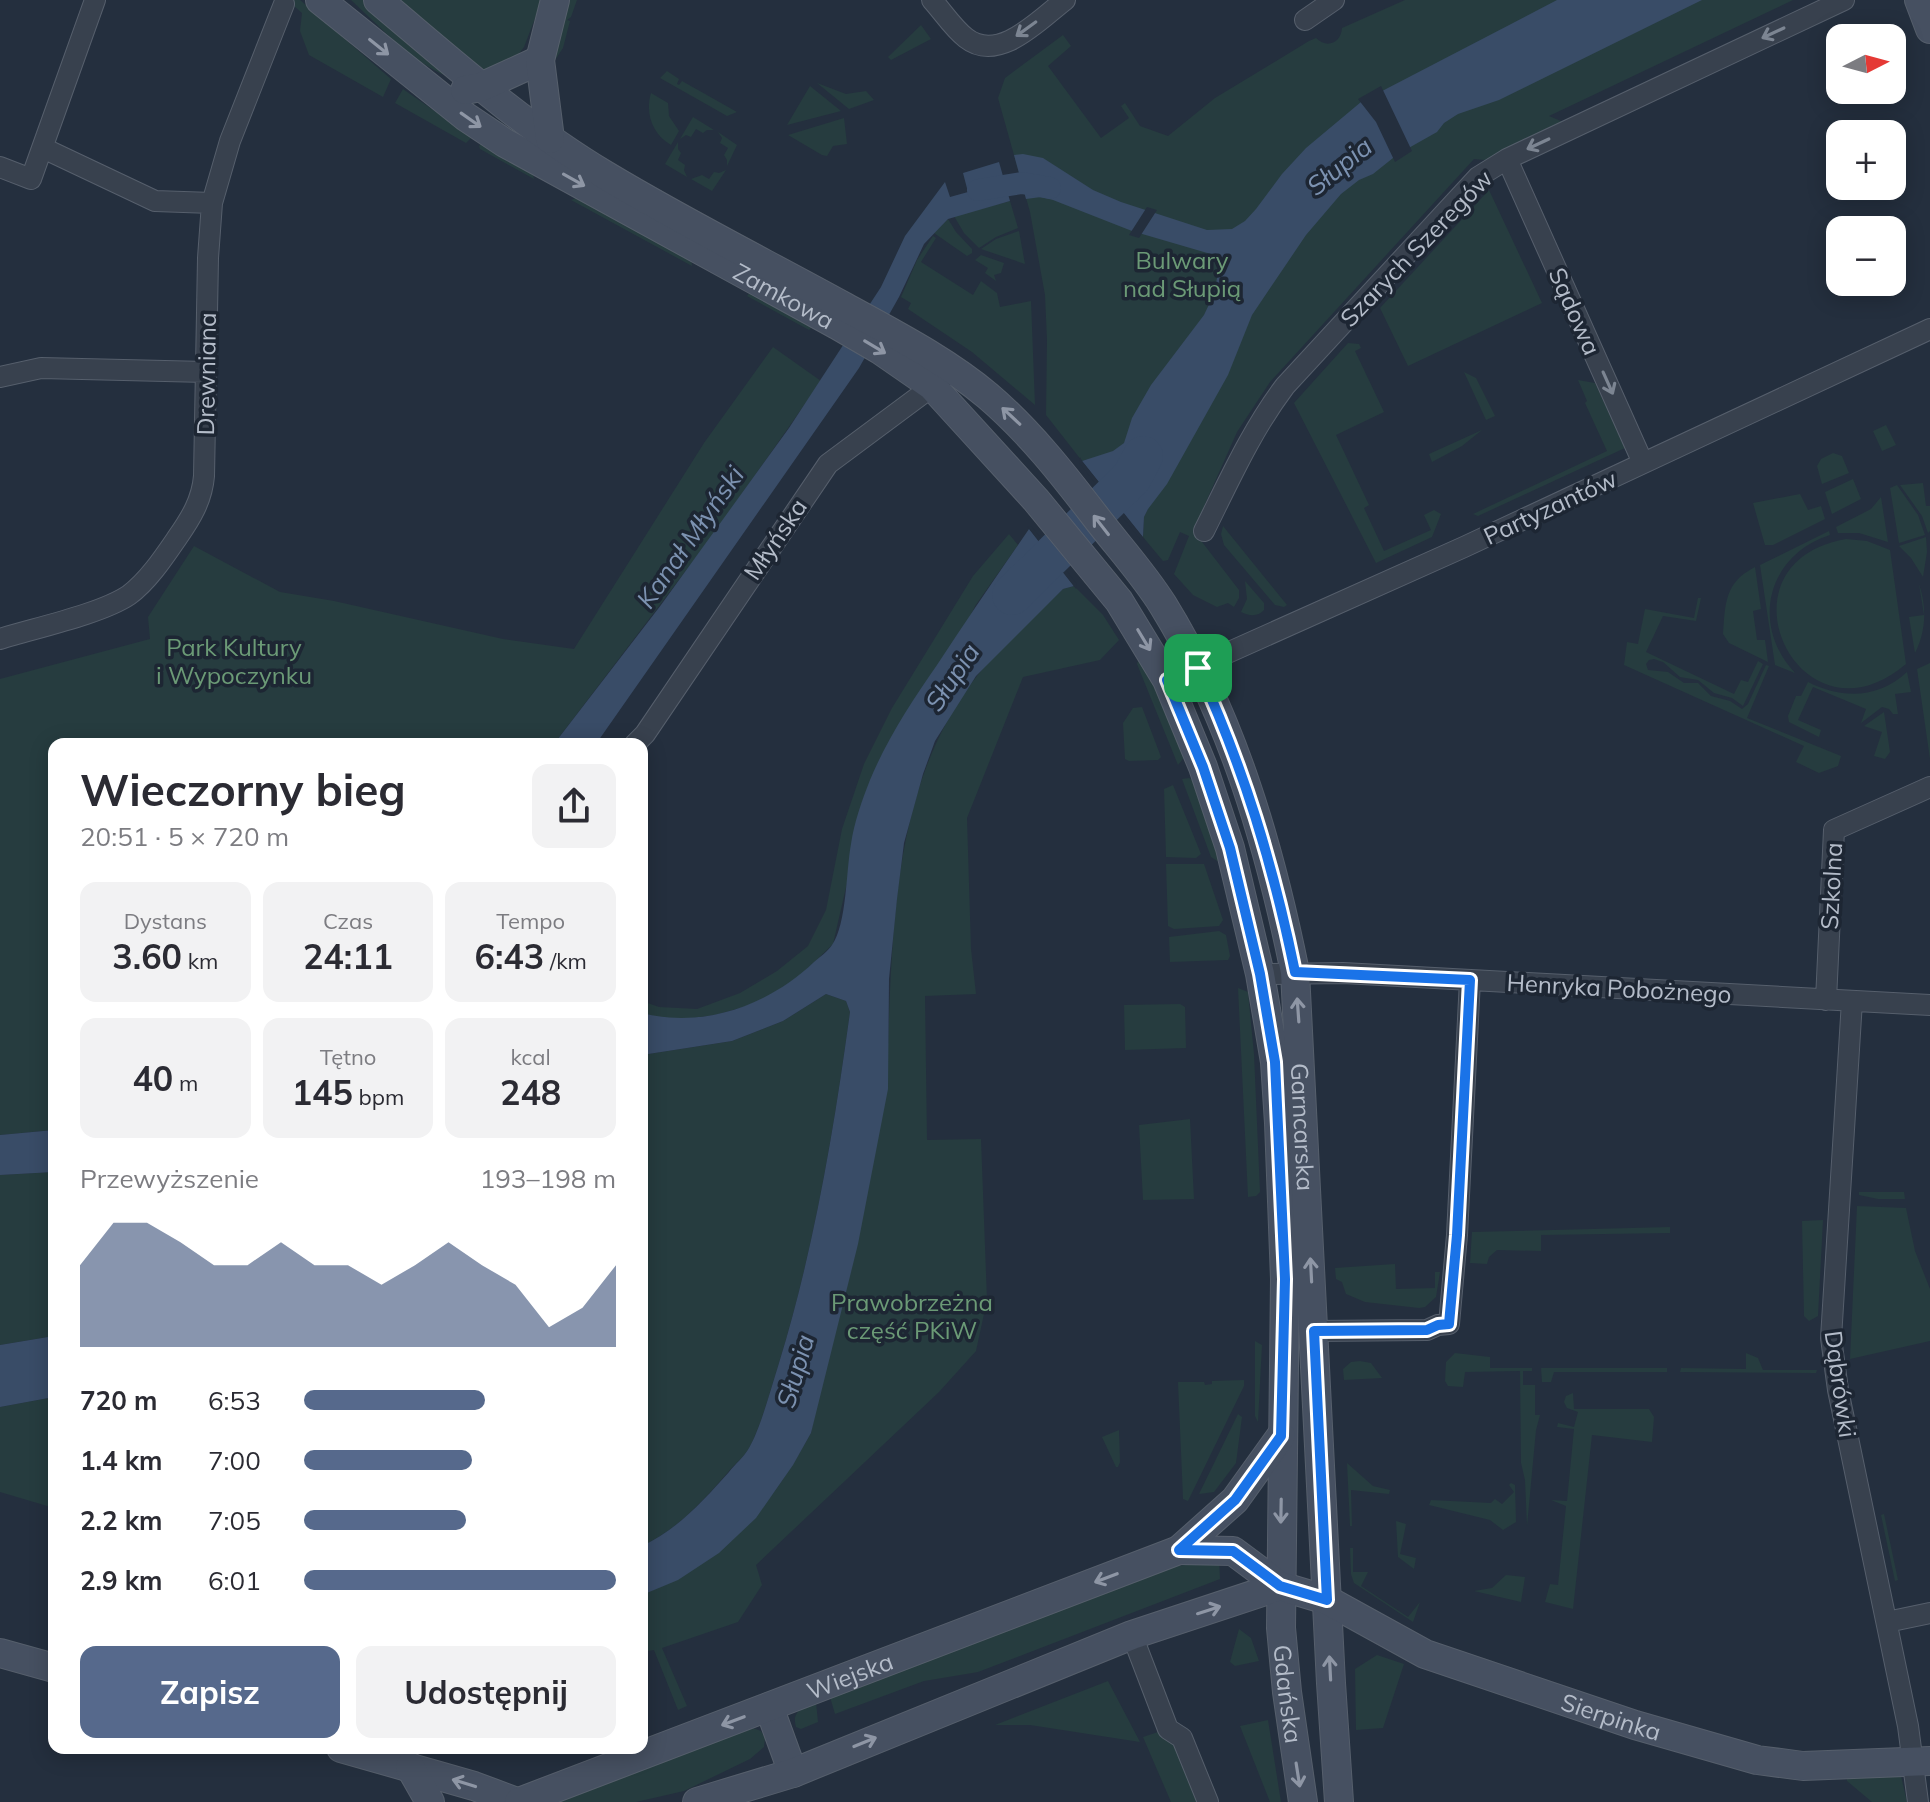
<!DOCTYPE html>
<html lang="pl">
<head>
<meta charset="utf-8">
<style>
  :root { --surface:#fff; --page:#f2f2f3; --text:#2b2b33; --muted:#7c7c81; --accent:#56698c }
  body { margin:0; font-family:Mulish,sans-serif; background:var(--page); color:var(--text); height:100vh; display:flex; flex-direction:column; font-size:30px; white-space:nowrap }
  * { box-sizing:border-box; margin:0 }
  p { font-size:26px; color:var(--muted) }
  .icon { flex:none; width:44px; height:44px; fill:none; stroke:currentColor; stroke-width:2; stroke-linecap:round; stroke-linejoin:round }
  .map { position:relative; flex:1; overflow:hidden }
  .panel { position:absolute; left:48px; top:738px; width:600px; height:1016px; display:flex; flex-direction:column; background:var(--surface); border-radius:16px; box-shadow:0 4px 20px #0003 }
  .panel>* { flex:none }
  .needle { width:52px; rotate:84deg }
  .fabs { position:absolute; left:1826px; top:24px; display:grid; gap:16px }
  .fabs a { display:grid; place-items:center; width:80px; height:80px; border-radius:16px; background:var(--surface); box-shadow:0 4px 20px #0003; font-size:40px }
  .pin { position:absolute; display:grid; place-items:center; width:68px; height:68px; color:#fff; margin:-34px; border-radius:16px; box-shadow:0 4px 12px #0006 }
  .round { display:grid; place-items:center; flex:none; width:84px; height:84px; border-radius:16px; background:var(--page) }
  .overview { display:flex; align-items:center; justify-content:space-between; height:136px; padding:0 32px }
  h1 { font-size:44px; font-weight:700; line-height:60px }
  .stats { display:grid; grid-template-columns:repeat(3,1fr); gap:12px; height:136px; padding:8px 32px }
  .stats div { display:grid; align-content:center; border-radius:16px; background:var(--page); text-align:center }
  .stats b { font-size:34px; font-weight:700 }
  .stats small { font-size:22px; font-weight:400 }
  .stats p { font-size:22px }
  .chart { height:224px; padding:16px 32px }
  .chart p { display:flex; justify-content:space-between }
  .chart svg { width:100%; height:144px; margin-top:8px; fill:var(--accent); opacity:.7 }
  .action { display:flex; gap:16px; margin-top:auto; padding:16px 32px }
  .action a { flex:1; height:92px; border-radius:16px; background:var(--accent); color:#fff; font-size:32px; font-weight:700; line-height:92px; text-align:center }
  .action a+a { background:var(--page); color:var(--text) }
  ul { padding:0 32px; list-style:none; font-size:26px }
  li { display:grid; grid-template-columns:128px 96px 1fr; align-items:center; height:60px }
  li i { height:20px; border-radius:10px; background:var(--accent) }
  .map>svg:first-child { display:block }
  .green { fill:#263c3f }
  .water { fill:#394c67 }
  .pier { fill:#242f3e }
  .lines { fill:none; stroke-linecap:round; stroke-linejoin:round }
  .canal { stroke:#394c67; stroke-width:22 }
  .river { stroke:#394c67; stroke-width:40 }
  .street-casing { stroke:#565f6c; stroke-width:22 }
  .secondary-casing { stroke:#565f6c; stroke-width:30 }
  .street { stroke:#38414e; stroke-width:20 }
  .secondary { stroke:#465061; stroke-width:28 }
  .oneway { stroke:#7c8592 }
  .oneway2 { stroke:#8e96a5 }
  .route-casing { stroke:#fff; stroke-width:16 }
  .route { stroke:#1a73e8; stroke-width:10 }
  .labels { text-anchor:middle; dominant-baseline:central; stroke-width:7; stroke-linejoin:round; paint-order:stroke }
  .street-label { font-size:24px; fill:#b4bcc9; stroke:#1d2633 }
  .park-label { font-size:24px; fill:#6b9a76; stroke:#1d2633 }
  .water-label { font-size:26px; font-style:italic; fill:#7c92b1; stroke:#1d2633 }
</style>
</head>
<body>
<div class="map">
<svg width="1930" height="1802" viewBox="0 0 1930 1802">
  <rect width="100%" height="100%" fill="#242f3e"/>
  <!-- green -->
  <path class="green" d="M287,0H300L391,79L383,97L309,55L300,31L302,13Z
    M351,0H363L450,74L447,76C414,64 377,24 351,0Z
    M393,0H542L524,47L518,55L483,76Z
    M568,0H577L571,17L567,20L570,21L563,48L555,60L557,39Z
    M1405,0H1793L1549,116L1568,124L1485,160L1474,159L1270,382L1237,432L1205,504L1199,538L1239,590V598L1234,607L1228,603L1217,607L1193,595L1174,574L1189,536L1180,532L1168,560L1163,561L1143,537L1144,517L1148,509L1104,455L1082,461L1046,415L1047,340L1045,295L1030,212L998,98L1005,78L1063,35L1071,46L1048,66L1101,138L1129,118L1121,106L1125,103L1140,126L1168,136L1215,98L1309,41L1316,38C1327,49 1341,43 1342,28Z
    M921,25L931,39L891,60L888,57Z
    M667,71L679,79L677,84L679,85L682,81L737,112L727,116L660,78Z
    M817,83L846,94L866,91L874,100L849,109Z
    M810,86L841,111L787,125Z
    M403,89L472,137L466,143L395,103Z
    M651,93L668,103L669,116L679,131L671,145C652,134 645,113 651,93Z
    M693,117L714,130H707L703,133L696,129L691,137L686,135L680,139Z
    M844,118L847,144L833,146L827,156L822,155L788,135Z
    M718,132L737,145L727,166V160L724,155L728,148L720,143L722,138Z
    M678,142V149L681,153L678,160L685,165L684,170L687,177L665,164Z
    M482,143L532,171L534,179L480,149L479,146Z
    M726,170L712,191L691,179L702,175L709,179L714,172L719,173Z
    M1489,190L1542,303L1408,366L1380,308Z
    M578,197L691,258L692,266L571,200Z
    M1010,201L1018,228L996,237L979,248L964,233L954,216Z
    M948,219L956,232L972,249V253L967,256L934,233Z
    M1019,231L1025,264L981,249L996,239Z
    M933,236L936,238L921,262L973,295L981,281L997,293L1000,307L1031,301L1035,405L972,352L908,309L911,303L901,297L917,260Z
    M981,255L1004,263L1001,273L994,275L996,281L985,273L988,268L975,260Z
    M751,291L814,325L809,330L747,296Z
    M1348,343L1359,344L1361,348L1355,351L1384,412L1336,435L1369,505L1364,508L1384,551L1431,530L1424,515L1434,510L1441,514L1432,537L1376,563L1294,403Z
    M773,347L821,381L713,535L554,744H54V1130L0,1135V679L150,639L148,617L194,546L280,592L334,601L503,639L574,649L704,443Z
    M1464,372L1476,378L1495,416L1486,420Z
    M1578,380L1595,383L1625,448L1478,516L1473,514L1607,451L1585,403L1587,401Z
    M1886,425L1896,445L1882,451L1873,431Z
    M1482,430L1462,446L1432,462L1429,454Z
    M1833,453L1842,456L1849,473L1822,484L1817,466L1821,459Z
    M1853,479L1861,499L1832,514L1825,492Z
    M1923,483L1926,506H1930V531L1928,533L1922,516L1900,485Z
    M1897,485L1918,515L1925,535L1899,543L1890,488Z
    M1800,494L1808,510L1821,506L1825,519L1773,545H1765L1753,503Z
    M1881,497L1888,542L1859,533H1838L1836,527L1871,509Z
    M1223,526L1287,605L1284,607L1275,605L1224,545L1221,534Z
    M1829,531L1830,535C1767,555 1750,625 1795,673L1775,665L1760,565Z
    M1009,534L1018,545L975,606L847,883L833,944L797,979L763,999L744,1007L715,1015L688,1019H664L642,1013V1001L659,1007L697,1009L740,993L777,971L808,946L826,910L842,829L864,764L892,708L973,576Z
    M1926,537L1927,552L1923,577L1911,558L1899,546Z
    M1846,539L1867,541L1890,550L1906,664C1799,755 1709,563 1846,539Z
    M1755,567L1761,609L1753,611L1757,640H1765L1768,662L1729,643L1723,634C1725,603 1725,582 1755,567Z
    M1245,581L1264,603V610C1258,617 1249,616 1241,612L1247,599Z
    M1919,584C1927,608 1926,631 1915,653L1909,617L1924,615Z
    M1074,586L1103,615L1119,640L1100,660L1023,677L967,818L971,949L976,994L925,996L927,1140L981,1139L987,1300L976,1351L939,1392L756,1565L762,1585L738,1622L662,1648L687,1706L678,1710L654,1650L642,1652V1595C726,1559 767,1512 811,1433L888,1044C893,917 895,780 977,676C1002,644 1034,617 1063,589Z
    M1698,598H1701L1696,621L1663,616L1646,652L1734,694L1741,680L1748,682L1758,661L1763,664L1743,706L1732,698L1714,693L1698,680L1680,677L1663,662L1654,659L1649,660L1646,664L1648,670L1668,672L1684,683H1698L1711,696L1730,701L1742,709L1748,704L1766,665L1769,666L1747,718L1841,756L1838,766L1819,773L1796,762L1804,746L1624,665L1627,642L1638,644L1645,609L1694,618Z
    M1139,658L1165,706L1186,755L1178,765L1137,664Z
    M1930,663V759L1917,669Z
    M1907,672L1911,692L1895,694L1898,714H1893L1889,709L1882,707L1861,723L1866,709L1813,687L1798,720L1821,730L1819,737L1789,722L1788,716L1796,696H1801L1808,682C1842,699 1878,699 1907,672Z
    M1142,707L1161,757L1158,760L1129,761L1125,759L1123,723L1133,708Z
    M1884,712L1890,752L1885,759L1874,756L1882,732L1864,726Z
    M1189,778L1194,780L1222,864L1211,857L1182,779Z
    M1173,785L1201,854L1196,858L1166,857L1164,789Z
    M1166,864H1204L1223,920L1219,926L1174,929L1168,926Z
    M1219,931L1226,935L1230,956L1228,960L1170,962L1169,937Z
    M1238,988L1248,992L1254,1054L1260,1192L1256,1196L1248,1197Z
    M826,994L846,1001L850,1012C834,1130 814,1249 779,1363C772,1385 760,1430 749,1448C744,1457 735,1464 729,1471C704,1500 677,1530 642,1546V1055L732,1041L783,1021Z
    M1180,1004L1185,1007L1186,1048L1125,1050L1124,1005Z
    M1190,1119L1194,1199L1143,1200L1139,1125Z
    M54,1172V1336L0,1345V1175Z
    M1859,1192H1904L1905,1199H1878L1859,1195Z
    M1857,1206L1906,1208L1915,1251L1930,1289V1341L1850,1359Z
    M1823,1220L1818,1316L1809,1321L1804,1316L1802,1221Z
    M1670,1227V1233L1541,1235V1251L1497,1250L1489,1257L1487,1264L1470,1263L1472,1232Z
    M1395,1264L1396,1289L1435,1288V1272H1440L1436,1297L1425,1307L1419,1308L1365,1302L1346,1294L1342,1282L1336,1279L1335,1268Z
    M1255,1341L1262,1345L1258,1422L1255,1416Z
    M1455,1353L1490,1357V1368H1532V1371H1523V1385H1535V1415H1540L1536,1430L1527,1526L1525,1480L1521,1463L1520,1371L1465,1372L1463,1387L1448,1386L1445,1381L1446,1362Z
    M1746,1353L1758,1358L1763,1370H1817L1816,1373L1680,1372L1681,1368L1746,1369Z
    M1360,1361L1371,1363L1382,1378L1344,1380L1343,1369L1351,1362Z
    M1541,1368H1667V1372H1554L1551,1382H1542Z
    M1244,1380V1386L1188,1501L1183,1499L1178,1382H1204L1205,1385L1212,1384V1381Z
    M1573,1393L1574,1409H1649L1654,1417L1652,1442L1592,1435L1573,1609L1545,1602L1550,1584L1558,1585L1566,1506L1551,1500L1567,1501L1574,1429L1557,1427L1558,1423L1574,1427L1578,1412L1567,1408L1564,1402L1566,1396Z
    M54,1397V1508L0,1492V1407Z
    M1238,1414L1242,1417L1236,1463L1214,1492L1199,1494Z
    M1119,1430L1120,1462L1118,1467H1116L1102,1437Z
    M1347,1463L1373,1486L1390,1490L1389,1494L1351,1490L1352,1526H1350Z
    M1511,1483L1515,1485L1516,1522L1503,1530L1490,1520L1429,1505L1431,1500L1491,1503L1495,1499L1502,1504L1514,1492L1509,1485Z
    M1884,1514L1898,1580L1895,1581L1881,1515Z
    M1396,1521L1406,1524L1400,1554L1416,1558L1414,1569L1398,1557Z
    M1350,1548H1353V1572H1368L1361,1586L1408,1617L1420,1602L1413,1622L1354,1583L1351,1574Z
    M1219,1559L1220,1579L978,1672L924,1681L835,1714L830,1697L1173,1567Z
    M1506,1575L1525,1577L1521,1602L1474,1591L1492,1588Z
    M1239,1629L1251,1638L1259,1661L1235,1666L1230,1662Z
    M1377,1655L1404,1664L1383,1728L1356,1730L1355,1669Z
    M1108,1681L1140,1742L1030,1725H995Z
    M816,1702L818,1722L801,1729L796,1727C791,1711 804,1707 816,1702Z
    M1268,1720L1281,1802H1270L1240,1726Z
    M753,1728L761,1731L765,1738L764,1747L750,1759L684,1791L636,1802H559Z
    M1158,1732C1183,1739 1192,1780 1201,1802H1171L1143,1737Z
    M1901,1776L1907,1802H1872L1847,1781V1777Z"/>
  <!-- water -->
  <path class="water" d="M1557,0H1702L1499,100L1458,114L1444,123L1437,132L1398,154L1373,174L1359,180L1341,194L1306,235L1252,315L1228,375L1167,484L1148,509L1144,517L1143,537L1082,461L1113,451L1124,443L1132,418L1151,385L1204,315L1214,294L1221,257L1132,231L1053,200L1041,197L1026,199L1014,155L1023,154L1043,158L1093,190L1121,202L1207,230L1232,229L1245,221L1256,209L1282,174L1306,148L1361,102Z
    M999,162L1010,201L948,219L924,244L899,297L859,368L596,744H554L661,605L789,428L881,287L905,236L945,182L950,197L968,192L963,173Z
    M1029,529L1074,586L1063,589L976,676L935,741L923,774L904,843L897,899L889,979L888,1089L858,1244L811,1433L793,1465L756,1518L719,1553L678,1580L642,1595V1546C677,1530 704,1500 729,1472C735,1464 744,1457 749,1448C760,1430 772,1385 779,1363C814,1249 834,1130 850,1012L846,1001L826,994L783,1021L732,1041L642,1055V1013C704,1029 769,1005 814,962C820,957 828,951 832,945C847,924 846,870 851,844C854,823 862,800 870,780C887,739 912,701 937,665C967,619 998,574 1029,529Z
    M54,1130V1172L0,1175V1135Z
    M54,1336V1397L0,1407V1345Z"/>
  <!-- pier -->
  <path class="pier" d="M1381,86L1412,151L1395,162L1376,122L1358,99Z
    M1147,207L1157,210L1139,238L1129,235Z
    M1080,457L1082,461L1145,540L1140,539L1079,463Z
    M1027,526L1032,527L1077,584L1076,589Z"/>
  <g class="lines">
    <!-- canal -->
    <path class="canal" d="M978,190L1022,183L1050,188"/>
    <!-- river -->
    <path class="river" d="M1012,595L1132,477L1143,456"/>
    <defs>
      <path id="street" d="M932,0C943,12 953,28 966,38C999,64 1040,19 1065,0
        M1305,20L1334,0
        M43,148L155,201L212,203
        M1507,159L1643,463
        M0,167L31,179L95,0
        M0,377L41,368L206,372
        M1204,531C1229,481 1251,431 1285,386L1478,177L1507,159L1844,0
        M0,639C35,628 101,614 129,595C148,581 164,557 177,538C191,518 202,500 204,476L208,258L212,203L230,141L284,4
        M1167,680L1464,547L1930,329
        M635,744L645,734L828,464L941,380
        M1260,974L1343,973L1930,1005
        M1826,1000L1834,830L1930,787
        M1852,1001L1831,1338L1838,1390L1908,1726L1918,1802
        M1314,1331L1427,1330L1438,1325L1449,1324L1457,1235L1470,980
        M1887,1622L1930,1613
        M1132,1635L1168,1729L1182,1738L1208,1802"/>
      <g id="secondary">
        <path id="s1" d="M320,0L466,117L505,143L837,325L880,350L932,386L1036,500L1119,601L1167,680L1203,767L1230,848L1260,974L1275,1062L1279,1123L1285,1279L1281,1628L1287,1692L1303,1802"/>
        <path id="s2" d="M378,0C452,62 523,126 605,175C683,222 765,263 845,307C894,334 945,360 988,396C1029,431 1062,473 1095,516C1117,545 1143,573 1163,605C1232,717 1269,844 1295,972L1331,1683L1339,1802"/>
        <path d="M1919,0L1930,29"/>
        <path d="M465,90L481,87L540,60"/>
        <path d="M550,139L540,60L555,0"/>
        <path id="s3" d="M1179,1550L1233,1551L1280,1586L1327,1600L1425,1654L1635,1725L1757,1760L1803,1766L1930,1761"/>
        <path d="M0,1653L54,1668"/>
        <path d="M769,1707L793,1773"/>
        <path d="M341,1748L474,1786L517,1802"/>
        <path d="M410,1767L430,1802"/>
        <path id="s4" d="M519,1802L1179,1550L1235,1500L1281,1436"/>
        <path d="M697,1802L793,1773L1132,1635L1280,1586"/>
      </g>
    </defs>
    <!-- street casing -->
    <use href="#street" class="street-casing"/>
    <!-- secondary casing -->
    <use href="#secondary" class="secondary-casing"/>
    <!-- street -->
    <use href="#street" class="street"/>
    <!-- secondary -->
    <use href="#secondary" class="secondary"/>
  </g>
  <!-- one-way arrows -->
  <defs><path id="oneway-shaft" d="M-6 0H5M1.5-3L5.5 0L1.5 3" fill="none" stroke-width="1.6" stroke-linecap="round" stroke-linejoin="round" transform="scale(2)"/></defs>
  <g class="oneway">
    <use href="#oneway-shaft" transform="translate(1026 29) rotate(144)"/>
    <use href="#oneway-shaft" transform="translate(1773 33) rotate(155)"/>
    <use href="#oneway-shaft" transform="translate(1538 144) rotate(155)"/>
    <use href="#oneway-shaft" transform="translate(1608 383) rotate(66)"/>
  </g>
  <g class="oneway2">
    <use href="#oneway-shaft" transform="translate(379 47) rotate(39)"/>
    <use href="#oneway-shaft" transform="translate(471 120) rotate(35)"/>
    <use href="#oneway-shaft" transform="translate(574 180) rotate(29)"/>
    <use href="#oneway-shaft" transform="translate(875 347) rotate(31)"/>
    <use href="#oneway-shaft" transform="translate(1011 416) rotate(-137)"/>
    <use href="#oneway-shaft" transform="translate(1101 525) rotate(-128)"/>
    <use href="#oneway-shaft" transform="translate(1144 640) rotate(59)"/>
    <use href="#oneway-shaft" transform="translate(1298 1010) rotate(-94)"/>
    <use href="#oneway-shaft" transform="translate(1311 1270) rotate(-93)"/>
    <use href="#oneway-shaft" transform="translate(1281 1511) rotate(91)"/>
    <use href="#oneway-shaft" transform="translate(1106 1578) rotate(159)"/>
    <use href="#oneway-shaft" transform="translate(1209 1610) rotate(-18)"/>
    <use href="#oneway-shaft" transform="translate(1330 1668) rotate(-93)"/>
    <use href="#oneway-shaft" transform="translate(733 1721) rotate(159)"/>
    <use href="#oneway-shaft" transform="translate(865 1742) rotate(-22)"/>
    <use href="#oneway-shaft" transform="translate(1298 1775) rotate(81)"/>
    <use href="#oneway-shaft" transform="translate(464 1783) rotate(-163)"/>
  </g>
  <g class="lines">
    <defs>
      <path id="route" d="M1198,668C1244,769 1273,864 1295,972L1470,980L1457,1235L1449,1324L1438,1325L1427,1330L1314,1331L1327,1600L1280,1586L1233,1551L1179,1550L1235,1500L1281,1436L1285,1279L1275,1062L1260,974L1230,848L1203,767L1167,680Z"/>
    </defs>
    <!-- route casing -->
    <use href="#route" class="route-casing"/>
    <!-- route -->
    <use href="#route" class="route"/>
  </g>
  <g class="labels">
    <!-- street labels -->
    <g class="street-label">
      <text transform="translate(1416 248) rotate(-46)">Szarych Szeregów</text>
      <text stroke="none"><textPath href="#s1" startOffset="552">Zamkowa</textPath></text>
      <text transform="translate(1575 311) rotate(66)">Sądowa</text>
      <text transform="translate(206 374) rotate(-89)">Drewniana</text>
      <text transform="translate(1550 507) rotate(-25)">Partyzantów</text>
      <text transform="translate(775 539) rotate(-56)">Młyńska</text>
      <text transform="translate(1831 886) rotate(-87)">Szkolna</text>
      <text transform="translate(1619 988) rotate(3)">Henryka Pobożnego</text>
      <text stroke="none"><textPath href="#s2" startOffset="1550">Garncarska</textPath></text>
      <text transform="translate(1841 1384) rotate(82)">Dąbrówki</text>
      <text stroke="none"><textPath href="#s4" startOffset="354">Wiejska</textPath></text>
      <text stroke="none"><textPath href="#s1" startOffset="2134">Gdańska</textPath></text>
      <text stroke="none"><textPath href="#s3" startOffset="470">Sierpinka</textPath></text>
    </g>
    <!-- park labels -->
    <g class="park-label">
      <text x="1182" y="260">Bulwary<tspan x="1182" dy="28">nad Słupią</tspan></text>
      <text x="234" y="647">Park Kultury<tspan x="234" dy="28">i Wypoczynku</tspan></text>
      <text x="912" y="1302">Prawobrzeżna<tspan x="912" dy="28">część PKiW</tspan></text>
    </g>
    <!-- water labels -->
    <g class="water-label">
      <text transform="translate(1339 166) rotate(-39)">Słupia</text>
      <text transform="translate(690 537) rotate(-55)">Kanał Młyński</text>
      <text transform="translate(952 677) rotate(-56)">Słupia</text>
      <text transform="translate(795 1371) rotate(-74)">Słupia</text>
    </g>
  </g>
</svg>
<div class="fabs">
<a><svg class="needle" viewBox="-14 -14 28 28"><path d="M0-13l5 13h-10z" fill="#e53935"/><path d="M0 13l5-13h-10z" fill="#7c7c81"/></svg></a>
<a>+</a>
<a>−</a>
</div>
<div class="pin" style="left:1198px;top:668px;background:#1e9e55"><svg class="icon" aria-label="arrive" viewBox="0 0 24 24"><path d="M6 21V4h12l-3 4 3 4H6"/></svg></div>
<section class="panel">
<div class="overview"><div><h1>Wieczorny bieg</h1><p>20:51 · 5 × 720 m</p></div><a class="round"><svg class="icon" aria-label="share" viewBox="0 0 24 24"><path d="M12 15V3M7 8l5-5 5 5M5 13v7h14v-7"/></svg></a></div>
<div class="stats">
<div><p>Dystans</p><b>3.60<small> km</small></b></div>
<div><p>Czas</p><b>24:11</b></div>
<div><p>Tempo</p><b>6:43<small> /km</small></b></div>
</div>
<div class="stats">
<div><b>40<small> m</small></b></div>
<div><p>Tętno</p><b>145<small> bpm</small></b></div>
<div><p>kcal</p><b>248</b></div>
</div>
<div class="chart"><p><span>Przewyższenie</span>193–198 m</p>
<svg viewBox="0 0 160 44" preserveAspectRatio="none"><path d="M0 44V19L10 6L20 6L30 12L40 19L50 19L60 12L70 19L80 19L90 25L100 19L110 12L120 19L130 25L140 38L150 32L160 19V44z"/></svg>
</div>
<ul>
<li><b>720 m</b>6:53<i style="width:58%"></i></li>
<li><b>1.4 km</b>7:00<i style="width:54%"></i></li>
<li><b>2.2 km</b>7:05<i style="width:52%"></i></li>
<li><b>2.9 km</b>6:01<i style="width:100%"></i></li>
</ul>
<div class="action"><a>Zapisz</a><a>Udostępnij</a></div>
</section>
</div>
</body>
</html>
